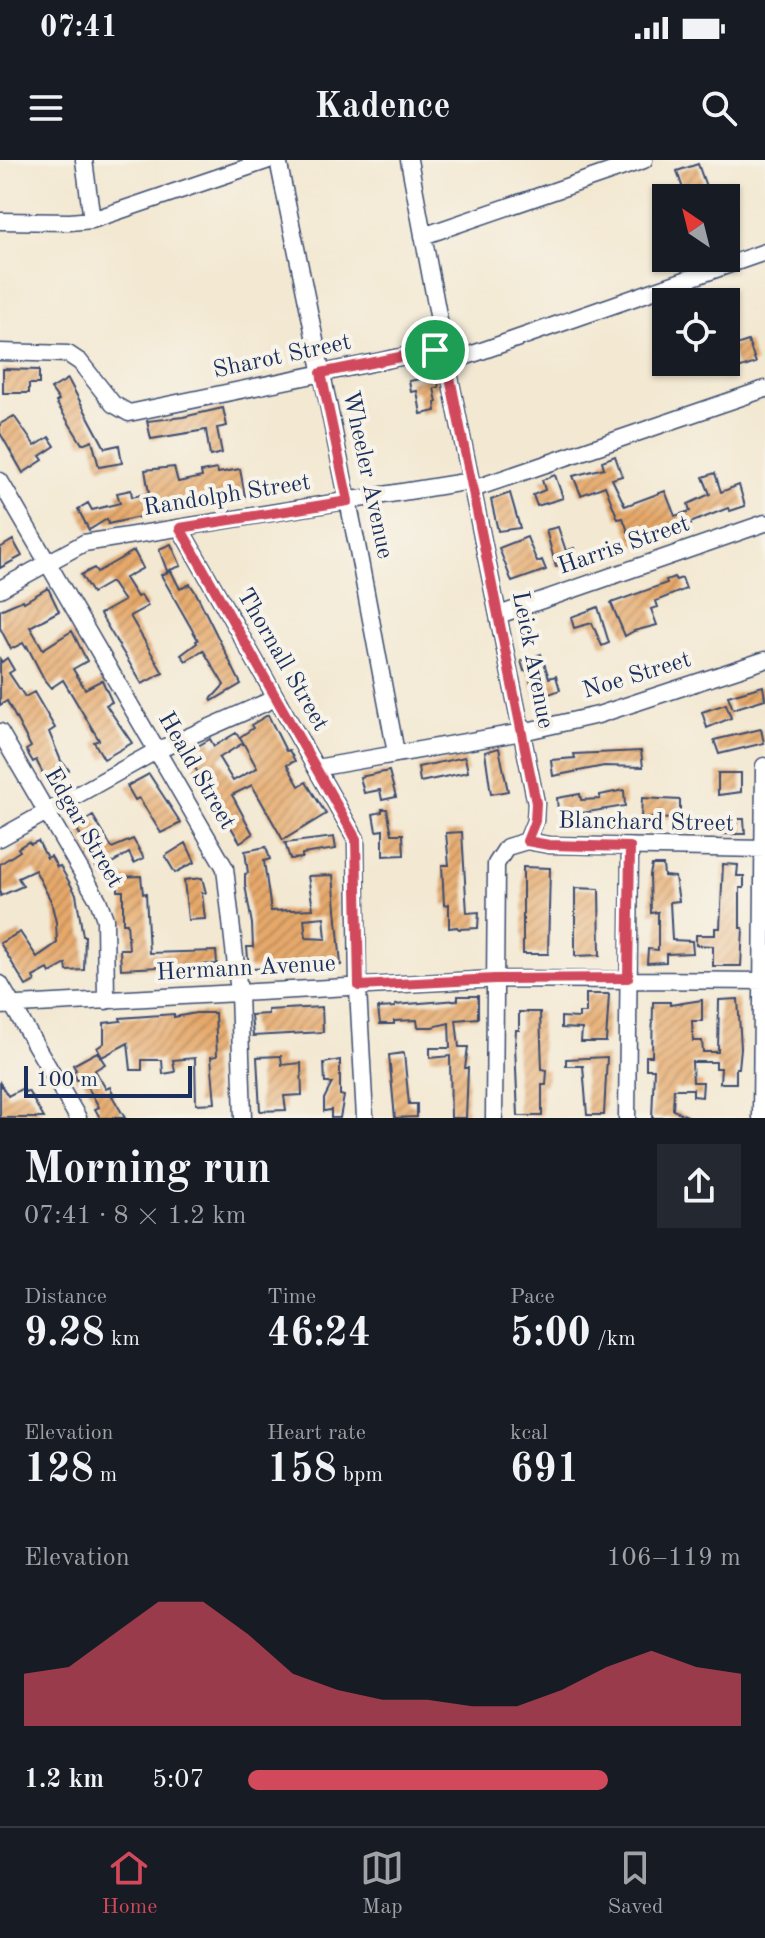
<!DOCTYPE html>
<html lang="en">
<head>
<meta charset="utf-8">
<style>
  :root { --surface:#171b24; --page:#242831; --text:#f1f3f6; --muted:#9ea1a6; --line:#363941; --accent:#d1495b }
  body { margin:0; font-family:"Old Standard TT",serif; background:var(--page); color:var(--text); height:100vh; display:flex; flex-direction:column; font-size:30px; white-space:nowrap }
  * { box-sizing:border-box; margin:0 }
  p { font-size:26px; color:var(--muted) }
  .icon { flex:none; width:44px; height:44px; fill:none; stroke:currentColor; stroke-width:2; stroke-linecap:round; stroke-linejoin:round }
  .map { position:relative; height:958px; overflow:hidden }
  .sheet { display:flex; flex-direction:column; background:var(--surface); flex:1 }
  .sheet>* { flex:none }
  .needle { width:52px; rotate:325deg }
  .fabs { position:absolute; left:652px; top:24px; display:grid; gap:16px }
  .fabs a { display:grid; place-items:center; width:88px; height:88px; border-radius:0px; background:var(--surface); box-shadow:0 2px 6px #0004; font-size:40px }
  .scale { position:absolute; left:24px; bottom:20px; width:168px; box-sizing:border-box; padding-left:8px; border:4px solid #1b2f5e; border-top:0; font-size:22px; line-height:28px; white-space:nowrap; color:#1b2f5e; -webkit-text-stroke:6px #f7f3e8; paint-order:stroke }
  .pin { position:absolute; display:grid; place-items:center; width:68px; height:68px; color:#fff; margin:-34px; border:4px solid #fff; border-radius:50%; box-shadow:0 2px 8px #0007 }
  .round { display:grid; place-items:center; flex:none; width:84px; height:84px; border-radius:0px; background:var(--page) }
  .headline { display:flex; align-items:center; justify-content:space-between; height:136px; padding:0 24px }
  h1 { font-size:44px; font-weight:600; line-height:60px }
  .stats { display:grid; grid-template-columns:repeat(3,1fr); gap:12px; height:136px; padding:8px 24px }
  .stats div { display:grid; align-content:center }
  .stats b { font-size:40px; font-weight:600 }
  .stats small { font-size:22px; font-weight:400 }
  .stats p { font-size:22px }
  .chart { height:224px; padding:16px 24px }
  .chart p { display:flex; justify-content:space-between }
  .chart svg { width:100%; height:144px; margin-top:8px; fill:var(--accent); opacity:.7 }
  ul { padding:0 24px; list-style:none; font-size:26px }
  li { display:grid; grid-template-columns:128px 96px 1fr; align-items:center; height:60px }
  li i { height:20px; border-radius:10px; background:var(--accent) }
  .status { display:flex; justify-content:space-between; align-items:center; height:56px; padding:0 40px; background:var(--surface); direction:ltr }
  .status svg { height:22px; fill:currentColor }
  header { display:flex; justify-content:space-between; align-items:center; height:104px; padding:0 24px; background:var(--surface); font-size:36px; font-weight:600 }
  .dock { display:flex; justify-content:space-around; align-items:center; height:112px; border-top:2px solid var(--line); background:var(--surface); font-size:22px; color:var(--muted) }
  .dock a { display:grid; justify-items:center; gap:4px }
  .dock .active { color:var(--accent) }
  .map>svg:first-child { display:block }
  .building { fill:url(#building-hatch); fill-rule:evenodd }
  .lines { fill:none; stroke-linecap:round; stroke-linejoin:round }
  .minor-casing { stroke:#3b4b6f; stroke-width:19 }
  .minor { stroke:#fff; stroke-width:16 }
  .route-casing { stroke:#fff; stroke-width:16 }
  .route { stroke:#d1495b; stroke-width:10 }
  .labels { text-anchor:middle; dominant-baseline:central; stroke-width:8; stroke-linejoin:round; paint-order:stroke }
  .street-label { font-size:24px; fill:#1b2f5e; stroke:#f7f3e8 }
</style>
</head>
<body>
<div class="status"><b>07:41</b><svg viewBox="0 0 49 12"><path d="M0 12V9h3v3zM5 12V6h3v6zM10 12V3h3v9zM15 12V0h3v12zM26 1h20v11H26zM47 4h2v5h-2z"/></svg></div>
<header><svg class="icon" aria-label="menu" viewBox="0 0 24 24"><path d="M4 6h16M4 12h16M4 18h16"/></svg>Kadence<svg class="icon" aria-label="search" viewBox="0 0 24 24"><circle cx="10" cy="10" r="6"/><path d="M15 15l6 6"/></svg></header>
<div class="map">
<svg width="765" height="958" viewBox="0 0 765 958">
  <defs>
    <pattern id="building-hatch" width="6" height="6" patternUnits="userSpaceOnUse" patternTransform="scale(2)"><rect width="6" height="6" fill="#e6a96a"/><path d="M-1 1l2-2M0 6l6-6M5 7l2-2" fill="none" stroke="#ba8a5a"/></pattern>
  </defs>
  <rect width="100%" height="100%" fill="#f7f3e8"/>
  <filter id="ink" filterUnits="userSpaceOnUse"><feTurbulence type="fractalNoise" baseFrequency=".0125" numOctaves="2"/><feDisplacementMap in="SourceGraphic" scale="16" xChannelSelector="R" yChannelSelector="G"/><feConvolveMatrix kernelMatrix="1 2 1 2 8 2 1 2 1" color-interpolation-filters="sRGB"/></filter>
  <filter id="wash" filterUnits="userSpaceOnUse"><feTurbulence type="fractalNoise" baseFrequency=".006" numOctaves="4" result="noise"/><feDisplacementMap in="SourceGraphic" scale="32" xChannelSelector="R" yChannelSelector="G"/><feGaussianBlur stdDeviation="1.8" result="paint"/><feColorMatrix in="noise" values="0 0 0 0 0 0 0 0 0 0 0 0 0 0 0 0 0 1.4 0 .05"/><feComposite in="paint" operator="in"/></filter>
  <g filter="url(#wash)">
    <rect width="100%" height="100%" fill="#f3e8d1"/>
    <g id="blocks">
      <!-- building -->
      <path class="building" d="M698,4L710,38H686L677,11Z
        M748,181L756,203L738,209L730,187Z
        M3,209L39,210V224H29V233H3Z
        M437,216L439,227L434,228L437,242L435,243L436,251L421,254L417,231L411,232L409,221Z
        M68,219L105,288L119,285L122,303L99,307L92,280L82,284L72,268L56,242L59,240L51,229Z
        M223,248L227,266L217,268L222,293L210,296L206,270L151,279L147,261L183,257Z
        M14,256L35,286L49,277L55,286L40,296L43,300L23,313L0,273V264Z
        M615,296L622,316L612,319L625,346L665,331L675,356L690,351L688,344L710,334L703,317L715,313L721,332L739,325L745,346L730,351L728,348L690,363L691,365L633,385L623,358L618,359L605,326L581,335L573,316L604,308L602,301Z
        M174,307L178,322L202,317L201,312L217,309L218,313L240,309L245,336L231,339L230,334L201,339V342L178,345L175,349L108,364L107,359L89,370L78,349L88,343L92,350L120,343L117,333L131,330L132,337L149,333L145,310Z
        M555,315L563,338L537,346L533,335L545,330L542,320Z
        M510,333L520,368L498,371L491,340Z
        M558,367L566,391L574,388L579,403L562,409L561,405L556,407L546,370Z
        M527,377L537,402L542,400L546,410L512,422L499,388Z
        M13,380L22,396L0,408V388Z
        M171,384L181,406L167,411L159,389Z
        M134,391L143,408L125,418L137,437L141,435L148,446L130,456L163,513L142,524L100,454L124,441L111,422L92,433L81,415L94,408L97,412Z
        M171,411L180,429L190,424L196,433L241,524L212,541L211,539L224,525L203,490L186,501L181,495L197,483L196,481L198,480L161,415Z
        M674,417L676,420L682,418L686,429L656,441L658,447L651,449L657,465L634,471L625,476L611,443L667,423L666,420Z
        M48,428L59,451L30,467L43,489L72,471L87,501L73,509L85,529L102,520L112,542L106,545L132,583L104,599L94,582L99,580L63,520L51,528L45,521L27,486L26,488L23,483L11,489L0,468V450L23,440L24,442Z
        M598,447L609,483L602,486L592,463L574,468L571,457Z
        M541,494L549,518L556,516L560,530L536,539L527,510L524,511L521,501Z
        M7,498L14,510L9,513L25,537L34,532L55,568L49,572L61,601L69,610L48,623L36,600L33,602L26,590L31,587L7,541L0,545V499L2,502Z
        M763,526L765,539L733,549L728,536Z
        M726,544L731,558L707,568L702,552Z
        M268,555L286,591L289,590L295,601L287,605L299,626L306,622L326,654L283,680L252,625L232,635L253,674L240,682L186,593L210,579L214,586L236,573L243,583L219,598L233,621L257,608L240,577L253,568L251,565Z
        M761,569L764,583L719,594L714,580Z
        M499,588L508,631L491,634L485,592Z
        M641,591L643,607L604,606L553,616L551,600L575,598L574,594Z
        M465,597L468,612L420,622L418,607Z
        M389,611L396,637L382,640L380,630L364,633L360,617Z
        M718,613H741V632L718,635Z
        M149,614L181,663L161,673L139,638L135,640L127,626Z
        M624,630L625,646L582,653L579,650L558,652L557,638L580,634L581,640L600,639V635Z
        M642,638L680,640V659L641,658Z
        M382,649H387L392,674H403L404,695L383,696V670L376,671L373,654L382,652Z
        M93,656L112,688L133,679L144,698L134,703L129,693L98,711L76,667Z
        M721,659H744L745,674H721Z
        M462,672L467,753L479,752L478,768L459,769L457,767L449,768V744L444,745L442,705H449L446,673Z
        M334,677L336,689L302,694V698L290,699L285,683Z
        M38,681L47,698L51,696L57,707L60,706L76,734L83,776H85L84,810L67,811L66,804L50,813L48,809L33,817L35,821L26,826L0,783L20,772L37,797L57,783L56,762L51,741L35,710L18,718L23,726L0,736V704L20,691L18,688L28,682L31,684Z
        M186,683L195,702L175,713L165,696Z
        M266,687L270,699L264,701L271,751L313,749L308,716L333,715L341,805L249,809L247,787H253L252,764L245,725V714L248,713L245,691ZM324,757L326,779L306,778L304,759Z
        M723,704L738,705L737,716H744V728H740V768H743L741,806H713V786L696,785V775H715V768H720Z
        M652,705H663L664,716L675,717L679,741L670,742L672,780L692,781L693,793L666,794V802L647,803L648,789L658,790V752L651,753L650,715Z
        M523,707L550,708L548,794H523Z
        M141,716L143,734L146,733L149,793L216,791L217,804L121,809L120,789H129L127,763H123V731H118V717Z
        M202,718L206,733H202L205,759L188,760L184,720Z
        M575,728L599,729L600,795L575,796Z
        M586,834H609L606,882H581L582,869L561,868V857L579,858V853H586Z
        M458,836H478V858L456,860L459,887H468L465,908H468L466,958H451L450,896L430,898V888H450L449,863L432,867H418L417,860L394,861V864H380L378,848L395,847V845L458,840Z
        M738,839L741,888L739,908H736V923H720L721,908H716V902H692L693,922H703L702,937L693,936V929H674L673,950L692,958H652L654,909H646V896H652L653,842H670V845L702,840V861H692L693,881H702L703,892H718L719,840Z
        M322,847L323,872L253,876L251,855L268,854V850Z
        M519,852H540L542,909L547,910L546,925H542V956H518L515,885L516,870H519Z
        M196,853H215L217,896L211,897L215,943L196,944L195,898L173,900L175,912L163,914L162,900H142V910H131L128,883L102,897L97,888L104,883V863L121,861L120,858L174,854V857Z
        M97,892L105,904L95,910L106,929L110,927L114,935L112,936L125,958H100L95,949L99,947L82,917L77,920L73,912L76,910L73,905Z
        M404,893L409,944H417V957L395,958L389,895Z
        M281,896L282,905L301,903L302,935L284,936L286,950L260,951L257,897Z
        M607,897L604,955H587L583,906H566V899Z
        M340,900V935L344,936L340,958H331V950L324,951V939L332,923H325L324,903Z
        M0,923L8,936L23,928L25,932L28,931L44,958H0Z"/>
    </g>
  </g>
  <g filter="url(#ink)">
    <use href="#blocks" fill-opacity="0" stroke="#3b4b6f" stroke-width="2"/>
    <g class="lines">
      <defs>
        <path id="minor" d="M84,0L92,60
          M278,0L357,385L396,593
          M409,0L447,203L536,643L535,661L527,681
          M0,61L70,62L92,60L269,0
          M423,76L644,0
          M0,192L68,194L80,202L113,244L129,253L444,188
          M447,203L765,92
          M0,321L225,708L239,833L243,958
          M473,329L765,229
          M180,368L356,679L358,829L365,958
          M0,429L84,383L471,321
          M499,455L765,363
          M0,572L98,740L105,759L106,841
          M316,608L522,572L598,555L765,500
          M0,678L156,591L276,538
          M0,824L78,958
          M0,846L495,819L765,821
          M494,958L496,704L507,687L527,681L549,685L765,689
          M627,958L630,687
          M761,958L764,606"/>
      </defs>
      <!-- minor casing -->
      <use href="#minor" class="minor-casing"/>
      <!-- minor -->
      <use href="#minor" class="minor"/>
    </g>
  </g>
  <g class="lines" filter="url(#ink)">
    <defs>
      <path id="route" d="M444,188L536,643L535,661L527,681L549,685L630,687L628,818L495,819L359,826L356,679L180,368L348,341L321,213Z"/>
    </defs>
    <!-- route casing -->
    <use href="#route" class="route-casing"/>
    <!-- route -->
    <use href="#route" class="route"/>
  </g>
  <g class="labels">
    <!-- street labels -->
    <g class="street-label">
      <text transform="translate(282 197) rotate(-12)">Sharot Street</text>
      <text transform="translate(367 315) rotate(78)">Wheeler Avenue</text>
      <text transform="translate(227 336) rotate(-9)">Randolph Street</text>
      <text transform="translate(624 386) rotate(-19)">Harris Street</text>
      <text transform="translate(282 500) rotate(60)">Thornall Street</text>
      <text transform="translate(532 500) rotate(79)">Leick Avenue</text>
      <text transform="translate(637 516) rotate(-17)">Noe Street</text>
      <text transform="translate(196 611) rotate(60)">Heald Street</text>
      <text transform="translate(646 663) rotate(1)">Blanchard Street</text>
      <text transform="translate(83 668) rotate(60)">Edgar Street</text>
      <text transform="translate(246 809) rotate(-3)">Hermann Avenue</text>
    </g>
  </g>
</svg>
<div class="fabs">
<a><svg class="needle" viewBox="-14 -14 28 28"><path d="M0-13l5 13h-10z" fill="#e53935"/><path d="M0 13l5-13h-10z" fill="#9ea1a6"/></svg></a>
<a><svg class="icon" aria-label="locate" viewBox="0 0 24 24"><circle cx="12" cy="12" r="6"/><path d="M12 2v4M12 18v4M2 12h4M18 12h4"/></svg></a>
</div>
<div class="scale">100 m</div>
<div class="pin" style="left:435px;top:190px;background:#1e9e55"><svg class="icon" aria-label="arrive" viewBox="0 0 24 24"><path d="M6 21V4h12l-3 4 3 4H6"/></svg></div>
</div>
<section class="sheet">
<div class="headline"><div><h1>Morning run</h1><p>07:41 · 8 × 1.2 km</p></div><a class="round"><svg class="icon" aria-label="share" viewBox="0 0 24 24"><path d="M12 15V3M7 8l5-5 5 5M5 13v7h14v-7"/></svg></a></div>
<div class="stats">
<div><p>Distance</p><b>9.28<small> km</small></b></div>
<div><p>Time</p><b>46:24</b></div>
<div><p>Pace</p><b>5:00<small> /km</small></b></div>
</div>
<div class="stats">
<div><p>Elevation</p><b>128<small> m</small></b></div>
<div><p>Heart rate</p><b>158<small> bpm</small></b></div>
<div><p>kcal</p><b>691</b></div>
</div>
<div class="chart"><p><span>Elevation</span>106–119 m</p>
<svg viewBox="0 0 160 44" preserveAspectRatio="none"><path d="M0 44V28L10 26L20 16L30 6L40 6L50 16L60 28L70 33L80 36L90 36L100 38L110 38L120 33L130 26L140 21L150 26L160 28V44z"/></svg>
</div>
<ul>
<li><b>1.2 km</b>5:07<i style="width:73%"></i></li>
</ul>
</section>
<nav class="dock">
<a class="active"><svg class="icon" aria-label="home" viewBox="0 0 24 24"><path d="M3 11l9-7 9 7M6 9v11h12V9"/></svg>Home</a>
<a><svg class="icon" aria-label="map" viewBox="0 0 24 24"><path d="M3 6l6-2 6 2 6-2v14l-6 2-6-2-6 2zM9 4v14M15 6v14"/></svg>Map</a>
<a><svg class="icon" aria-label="saved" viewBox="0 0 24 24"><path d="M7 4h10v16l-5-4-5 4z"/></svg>Saved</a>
</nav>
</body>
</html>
